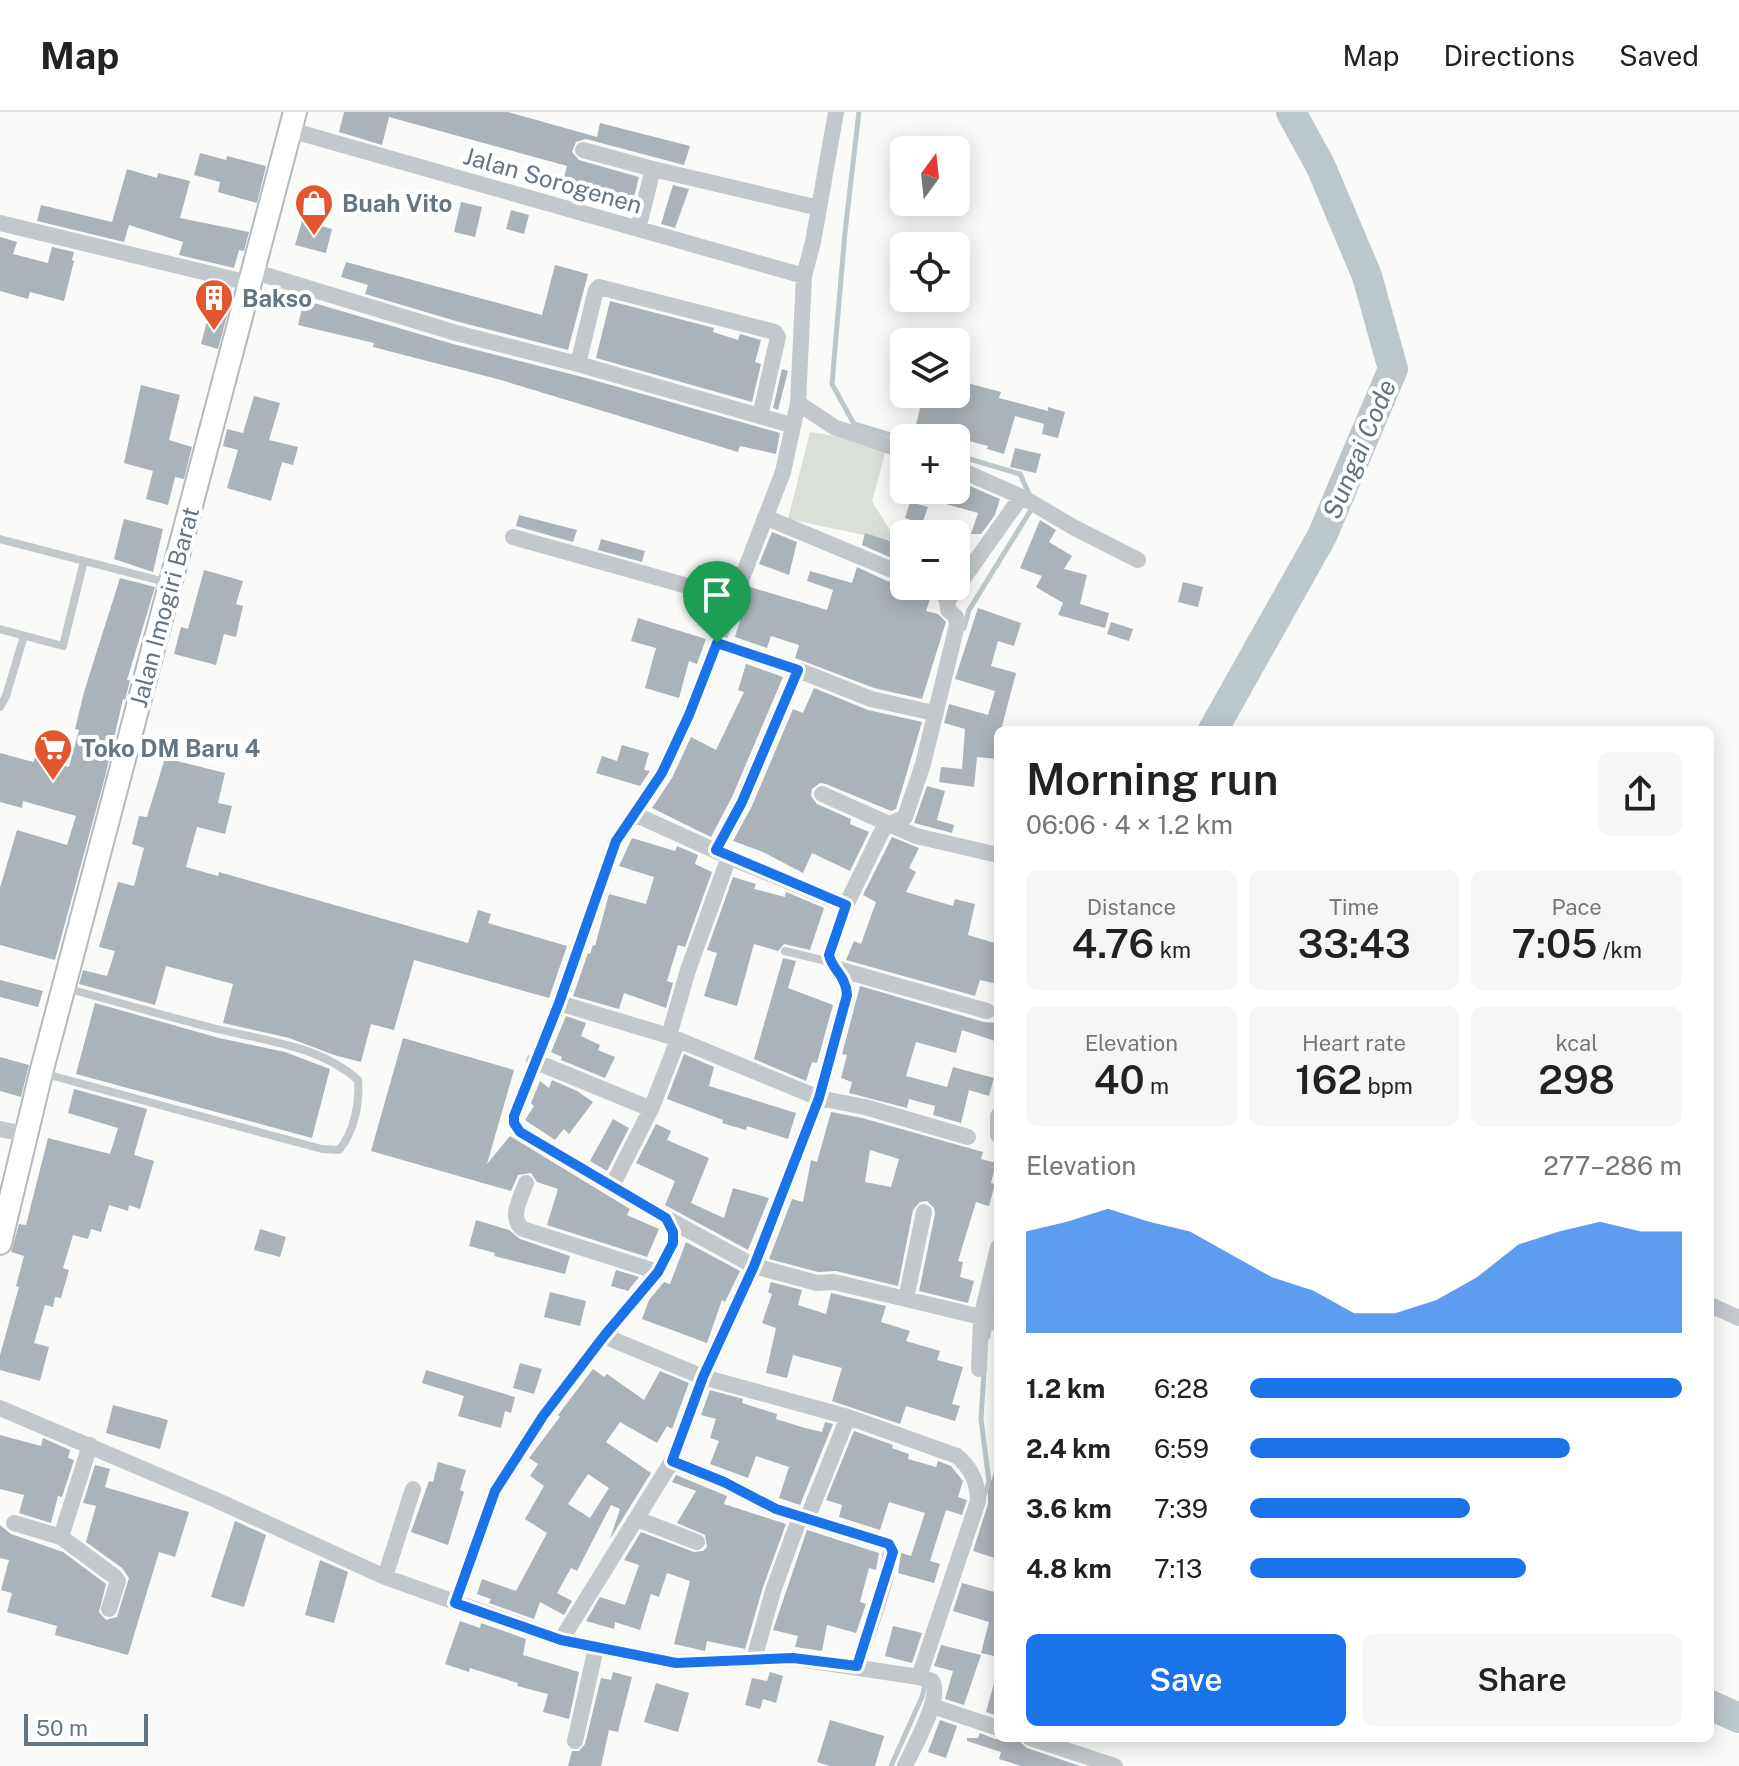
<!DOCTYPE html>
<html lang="en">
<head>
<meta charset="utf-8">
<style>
  :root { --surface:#fff; --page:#f6f6f6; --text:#222; --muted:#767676; --line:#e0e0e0; --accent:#1a73e8 }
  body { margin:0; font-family:"Public Sans",sans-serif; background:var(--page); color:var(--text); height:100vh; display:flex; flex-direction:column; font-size:30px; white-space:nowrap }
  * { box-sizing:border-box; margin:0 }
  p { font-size:26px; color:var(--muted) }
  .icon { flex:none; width:44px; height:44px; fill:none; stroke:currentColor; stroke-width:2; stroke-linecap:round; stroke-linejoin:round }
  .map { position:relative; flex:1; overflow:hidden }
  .sheet { position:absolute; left:994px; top:614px; width:720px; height:1016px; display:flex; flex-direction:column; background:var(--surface); border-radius:12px; box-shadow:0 4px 20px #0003 }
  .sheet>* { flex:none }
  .needle { width:52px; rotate:15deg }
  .controls { position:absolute; left:890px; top:24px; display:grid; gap:16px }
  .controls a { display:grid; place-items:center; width:80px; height:80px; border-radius:12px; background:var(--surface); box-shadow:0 4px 20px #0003; font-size:40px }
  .scale { position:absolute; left:24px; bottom:20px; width:124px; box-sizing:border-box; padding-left:8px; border:4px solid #657683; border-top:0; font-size:22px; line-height:28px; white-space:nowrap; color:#657683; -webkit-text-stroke:6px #fff; paint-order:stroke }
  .pin { position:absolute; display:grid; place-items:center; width:68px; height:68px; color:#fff; margin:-82px -34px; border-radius:50% 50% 50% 0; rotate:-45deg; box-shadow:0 0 8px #0007 }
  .pin .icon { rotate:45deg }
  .round { display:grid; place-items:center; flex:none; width:84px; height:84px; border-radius:12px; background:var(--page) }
  .headline { display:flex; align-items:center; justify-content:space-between; height:136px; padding:0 32px }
  h1 { font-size:44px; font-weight:600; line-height:60px }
  .metrics { display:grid; grid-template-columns:repeat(3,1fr); gap:12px; height:136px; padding:8px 32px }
  .metrics div { display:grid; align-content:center; border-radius:12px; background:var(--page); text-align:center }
  .metrics b { font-size:40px; font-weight:600 }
  .metrics small { font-size:22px; font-weight:400 }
  .metrics p { font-size:22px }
  .chart { height:224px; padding:16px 32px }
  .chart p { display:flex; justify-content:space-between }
  .chart svg { width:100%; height:144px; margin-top:8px; fill:var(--accent); opacity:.7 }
  .primary-button { display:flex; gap:16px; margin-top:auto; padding:16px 32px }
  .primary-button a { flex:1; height:92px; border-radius:12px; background:var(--accent); color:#fff; font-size:32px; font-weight:600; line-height:92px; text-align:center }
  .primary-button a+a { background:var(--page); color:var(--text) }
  ul { padding:0 32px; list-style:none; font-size:26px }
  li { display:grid; grid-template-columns:128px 96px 1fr; align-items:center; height:60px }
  li i { height:20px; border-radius:10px; background:var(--accent) }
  header { display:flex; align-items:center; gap:48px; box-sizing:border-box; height:112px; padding:0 40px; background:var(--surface); border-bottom:2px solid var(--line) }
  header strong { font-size:38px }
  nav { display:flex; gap:44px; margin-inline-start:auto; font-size:28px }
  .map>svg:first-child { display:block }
  .green { fill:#dadfd7 }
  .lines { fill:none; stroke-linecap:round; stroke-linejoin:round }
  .stream { stroke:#bbc7cb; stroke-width:5 }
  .river { stroke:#bbc7cb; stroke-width:30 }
  .building { fill:#aab3b9; fill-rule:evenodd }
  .secondary-casing { stroke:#b3babf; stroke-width:26 }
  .service { stroke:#c3c8cc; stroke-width:8 }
  .minor { stroke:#c3c8cc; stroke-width:16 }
  .secondary { stroke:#fff; stroke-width:22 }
  .route-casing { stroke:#fff; stroke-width:16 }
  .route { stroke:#1a73e8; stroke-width:10 }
  .labels { text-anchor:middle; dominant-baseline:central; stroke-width:8; stroke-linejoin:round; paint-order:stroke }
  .street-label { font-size:24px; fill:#657683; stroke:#fff }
  .poi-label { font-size:24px; font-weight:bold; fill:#657683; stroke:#fff; text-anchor:start }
  .water-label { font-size:26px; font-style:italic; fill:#60757c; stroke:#fff }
</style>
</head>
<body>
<header>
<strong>Map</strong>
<nav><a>Map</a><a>Directions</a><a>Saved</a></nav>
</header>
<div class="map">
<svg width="1739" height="1654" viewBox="0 0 1739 1654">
  <rect width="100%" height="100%" fill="#fafaf8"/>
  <!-- green -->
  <path class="green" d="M810,320L848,326L886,338L872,389L897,430L788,407Z"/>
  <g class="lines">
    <!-- stream -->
    <path class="stream" d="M859,0L845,120L832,272L854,312L904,327
      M956,343L1020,362L1030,384
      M964,516L969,498L1034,393
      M988,1225L993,1188
      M984,1259L981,1307L989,1370L984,1384
      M891,1654L922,1585L926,1569"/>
    <!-- river -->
    <path class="river" d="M1213,618L1322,424L1393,257L1367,164L1321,55L1291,0
      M1710,1593L1739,1606"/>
  </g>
  <!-- building -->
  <path class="building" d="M344,0H508L597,25L600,11L690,34L684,53L586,27L576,30L572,40L579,48L639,65L634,85L608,78L605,90L561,77L567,54L389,5L382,33L339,20Z
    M200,41L226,48L227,44L266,54L257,91L218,80L220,70L194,63Z
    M127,57L157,66L158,61L190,69L180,106L249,120L244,139L239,138L234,156L179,143L183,130L129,113L124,130L37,109L41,93L112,110Z
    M673,73L689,77L675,116L661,112Z
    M461,90L482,95L475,125L454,120Z
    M511,98L529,103L524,122L506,117Z
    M302,109L332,117L326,141L295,133Z
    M0,125L17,130L13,142L48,151L52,135L74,140L72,148L74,149L64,189L30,180L28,187L0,179Z
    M346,150L542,203L555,153L588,162L568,238L459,210L365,182L368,173L341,165Z
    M211,173L228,177L227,184L232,185L218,237L201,232L209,201L203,200Z
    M304,188L453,232L590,267L780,321L776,342L740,334L738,340L501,268L373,235L374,231L298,213Z
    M610,189L714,216L713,220L738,228L740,222L761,228L755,250L761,252L752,290L596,246Z
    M782,257L788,259L778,298L773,296Z
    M956,268L1001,280L999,286L1048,299V295L1065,300L1058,326L1042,322L1044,312L1015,304L1004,342L987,337L988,334L942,322L941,324L915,318L923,282H956Z
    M141,273L180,283L169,328L192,335L184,367L175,365L168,393L146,387L153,359L124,351Z
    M254,284L280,291L269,328L298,335L293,353L282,350L271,389L227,376L238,338L223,334L227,317L243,321Z
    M1015,336L1041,342L1036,361L1010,355Z
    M956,368L1000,387L995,403L981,422H971L978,401L910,382L911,378H956Z
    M910,390L928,395L922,412L905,406Z
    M519,403L577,418L573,430L516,414Z
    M124,407L163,417L153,460L114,447Z
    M1040,408L1056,418L1049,430L1072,444L1064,457L1087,463L1080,492L1109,501L1105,516L1058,503L1063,491L1036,475L1042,464L1020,456Z
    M772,420L797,430L789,463L759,452Z
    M865,421L899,432L894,447L862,433Z
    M601,427L645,439L642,450L598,438Z
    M699,453L719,459L716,470L696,465Z
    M857,455L887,469L918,477L930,487L926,499L938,502L946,510L922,587L874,576L795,546L799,533L771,524L767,536L735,525L750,475L827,498L833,478L807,469L810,459L852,471Z
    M204,458L243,469L236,492L243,494L236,525L224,522L216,553L174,542L181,515L188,517Z
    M120,466L155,475L127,568H130L125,588L123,587L105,665L55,848L0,833V776L17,718L67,733L76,704L23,689L22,696L0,690V641L33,650L35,646L69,655L79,618L75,617L84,580Z
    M1183,470L1203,475L1198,495L1178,490Z
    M978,496L1021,511L1014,534L998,529L991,554L1016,561L1001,618H998V647L977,645L974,675L939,670L941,655L962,657L965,617L944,611L949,592L988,603L995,579L955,567Z
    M638,506L706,527L697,552L689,549L679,586L645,576L656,536L631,529Z
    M1111,510L1133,517L1129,529L1107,522Z
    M746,552L783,565L732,685L711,725L652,696L672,666L691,625L716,638L744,580L738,578Z
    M814,576L868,598L922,610L896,697L891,699L826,672L820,671L812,677L811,684L817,692L851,707L850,712L869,720L850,759L812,741L803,761L763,740L733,729L752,694L793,597L803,601Z
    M622,633L649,641L644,658L650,659L640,674L596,661L602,644L617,649Z
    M165,646L225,661L218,691L232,694L225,722L197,715L186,755L218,764L219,760L468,831L478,798L491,802L488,811L567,834L549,886L414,848L394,918L371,912L361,950L334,943L289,926L223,911L233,872L166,854L155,893L79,872L83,858L107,864L115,839L99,835L118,770L134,774L144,736L132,732L139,704L147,705Z
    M927,674L945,679L937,708L954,713L952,721L914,711Z
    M892,725L919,736L909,756L916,760L906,780L953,794L955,787L975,792L968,823L998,832V872L980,868L975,884L846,848L854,829L861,832L876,790L863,783Z
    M632,726L675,739L677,734L698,743L695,752L712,760L685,835L678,833L667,869L673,871L666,896L624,881L619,897L573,884L588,841L590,842L593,833L595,834L609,782L646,792L654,765L619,754Z
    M733,765L756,772L754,777L785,785L786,780L824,796L810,838L784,832L778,839L754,832L737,894L704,884L717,841L707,838Z
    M783,846L796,849L788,876L833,893L817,951L812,950L806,969L754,947Z
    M0,868L43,879L38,895L0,885Z
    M860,874L984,910L998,911V930L962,918L956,941L916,930L906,964L947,975L953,955L994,966L989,984L969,978L961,1011L933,1003L935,994L909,987L907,996L849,981L852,970L841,966L847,943L842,942Z
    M95,891L219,926L285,940L330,957L312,1026L76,962Z
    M566,904L586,911L581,924L600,933L598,938L615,945L605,966L561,948L562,945L551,940Z
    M403,926L514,958L487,1052L510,1024L630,1097L627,1103L659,1117L647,1145L547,1113L558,1077L537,1070L531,1061L518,1063L511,1079L371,1039Z
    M684,942L714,955L709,974L796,1001L788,1027L747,1014L746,1018L722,1011L723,1008L667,987Z
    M0,945L29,953L21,985L0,979Z
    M552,968L577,979L593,990L569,1022L564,1017L555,1028L525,1008L534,994L531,991L540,969L549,976Z
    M74,977L147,997L134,1043L154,1049L140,1097L129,1093L128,1099L109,1093L101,1120L91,1117L88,1127L73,1123L63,1156L69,1158L61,1186L55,1185L53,1195L45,1193L34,1231L49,1235L40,1269L0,1258V1243L19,1175L16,1174L24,1144L11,1140L19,1112L26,1113L48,1026L110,1042L118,1016L68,1001Z
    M831,1000L862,1006L983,1040L981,1047L996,1051L991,1071L995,1072L989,1094L976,1090L958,1149L963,1150L960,1165L974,1169L968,1191L919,1179L935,1102L934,1096L927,1089L920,1090L913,1098L898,1174L836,1159L818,1160L769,1147L792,1087L803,1090L811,1048L817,1050ZM870,1038L899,1047L891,1075L865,1070Z
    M613,1007L629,1016L607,1059L590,1049Z
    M656,1012L671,1019L667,1028L709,1046L691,1091L724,1106L733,1076L769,1086L748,1138L665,1093L675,1069L636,1051Z
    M476,1108L509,1118L520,1127L570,1144L565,1162L494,1144L495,1141L469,1134Z
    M260,1117L286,1125L280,1145L254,1138Z
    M686,1130L740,1159L725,1190L722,1188L707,1231L642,1207L649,1188L664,1170L670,1172Z
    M616,1158L639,1165L628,1179L611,1174Z
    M771,1170L802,1178L798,1193L826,1202L831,1181L886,1194L881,1210L910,1219L906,1229L940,1239L937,1248L963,1255L952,1292L960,1294L955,1309L906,1294L900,1312L832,1289L842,1256L793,1243L787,1266L766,1261L776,1216L762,1211L772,1182L768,1180Z
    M550,1180L586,1189L580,1214L544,1205Z
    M520,1251L542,1257L534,1282L513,1276Z
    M593,1257L604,1265L607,1262L644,1288L660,1259L689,1271L672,1317L667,1314L657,1331L620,1310L606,1330L651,1361L610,1427L620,1397L611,1393L577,1459L571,1456L557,1481L572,1489L564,1503L540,1490L534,1507L489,1491L491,1487L477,1482L482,1467L516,1479L547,1421L525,1407L544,1374L530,1364L538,1352L529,1346L560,1305L558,1303ZM588,1362L609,1376L590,1406L568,1392Z
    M426,1258L515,1285L511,1301L505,1299L501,1316L458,1304L464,1284L422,1271Z
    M710,1278L743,1287L742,1291L777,1302L776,1307L805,1316L822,1320L825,1310L833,1312L800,1393L779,1386L789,1355L756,1344L748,1366L710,1352L719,1329L710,1326L716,1307L701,1303Z
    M113,1293L168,1308L160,1337L106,1321Z
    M854,1319L893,1333L892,1336L909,1342L908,1347L936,1355L938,1349L951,1354L963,1369L958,1385L967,1388L962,1403L946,1398L930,1449L940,1452L934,1471L898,1461L901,1441L911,1444L925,1401L889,1390L880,1418L839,1405L842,1393L826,1388Z
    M0,1323L41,1334L43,1326L70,1338L68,1346L74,1348L62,1385L58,1384L51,1411L19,1401L24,1383L0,1377Z
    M438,1350L466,1358L460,1378L464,1380L448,1433L411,1420L429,1369L433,1370Z
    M95,1353L110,1357L105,1375L189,1400L175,1445L159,1440L128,1543L55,1523L57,1514L7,1500L12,1481L1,1478L9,1448L0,1446V1413L11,1422L63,1440L106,1472L99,1500L106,1508L117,1505L129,1466L122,1456L86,1430L96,1394L83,1391Z
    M994,1360L998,1361V1447L973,1439L988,1392V1380Z
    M676,1363L727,1384L724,1392L786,1412L763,1475L745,1537L707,1529L705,1539L674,1532L690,1469L667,1461L659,1485L651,1482L640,1518L615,1510L614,1517L586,1509L600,1485L625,1493L639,1453L624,1448L641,1420L694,1440L703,1439L707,1435L705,1423L677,1411L696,1379L672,1370Z
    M235,1409L266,1423L244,1495L211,1485Z
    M807,1418L879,1441L876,1458L869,1456L860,1490L866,1492L856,1521L827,1513L822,1539L795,1535L798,1524L773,1518Z
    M320,1448L348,1460L334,1511L305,1503Z
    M962,1471L998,1481V1545L981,1541L989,1510L953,1499Z
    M460,1509L480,1516L481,1511L526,1527L523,1543L579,1560L569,1607L543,1600L548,1582L517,1574L518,1571L470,1556L469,1560L445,1552Z
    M893,1514L922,1521L912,1551L885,1544Z
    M941,1533L981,1543L964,1593L945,1587L953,1559L934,1554Z
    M613,1560L632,1565L618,1620L609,1618L601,1654H568L572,1639H579L585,1632L601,1566L611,1568Z
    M770,1560L783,1564L776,1591L763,1587L760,1597L745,1593L752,1566L767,1569Z
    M656,1571L689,1581L678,1620L644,1610Z
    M994,1571H998V1604L986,1600Z
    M830,1608L884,1624L875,1654H830L817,1650Z
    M940,1608L957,1614L946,1646L928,1640Z
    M980,1621L995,1627L1019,1629L1027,1636L1080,1654H1021L999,1647L1001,1640L967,1629V1626H978Z"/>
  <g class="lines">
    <defs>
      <path id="secondary" d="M0,1131L41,961L295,0"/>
    </defs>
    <!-- secondary casing -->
    <use href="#secondary" class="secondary-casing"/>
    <!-- service -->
    <path class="service" d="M0,427L169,471
      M0,517L63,534L84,449
      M0,595L6,584L24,524
      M785,839L830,850
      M42,961L322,1037L339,1038C354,1020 360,992 358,968C318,932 259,928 209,915C161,903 114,889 66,876"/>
    <!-- minor -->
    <path class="minor" d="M290,18L804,164
      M583,38L653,57L638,117
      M653,57L819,96
      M0,111L249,171
      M252,159L456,221L578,252L784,311
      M578,252L596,178L599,175L775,220L778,225L760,304
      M798,291L834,315L904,339
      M956,356L1024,386L1073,415L1138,448
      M765,405L904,463
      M513,425L734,487
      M948,488L1021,385
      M717,531L798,558L871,587L934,601
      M822,682L916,724L998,743
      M716,738L742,690L798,558
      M846,793L884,715L905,705L923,652L957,513L956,505L948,498C948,482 941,480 928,474
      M838,857L987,899
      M559,891L669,924L819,986L865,995L968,1025
      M669,924L688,858L729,745
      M534,949L651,997
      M998,1004V1023
      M0,1017L25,1022
      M526,1071C521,1086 508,1106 523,1117L658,1160
      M612,1074L651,997L678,928
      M666,1106L754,1154L817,1171L834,1170L906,1187L985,1206L998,1212
      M906,1187L924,1100
      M1710,1193L1739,1206
      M604,1224L703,1265L848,1305L957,1344C971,1356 978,1371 978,1389L919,1565
      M979,1257L981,1206L998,1135
      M0,1296L216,1388L385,1465L561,1528L676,1551L793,1546L919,1565L932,1569C943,1585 913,1636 905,1654
      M672,1349L724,1370L776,1397L889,1432C897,1447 863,1532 857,1554
      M637,1407L697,1430
      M807,1407L848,1305
      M14,1411L61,1425L115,1465L118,1469L109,1497
      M61,1425L90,1333
      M385,1465L413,1377
      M455,1491L495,1379L543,1304L604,1224L658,1160L673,1131V1120L666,1106L520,1020L514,1011V1004L559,891L616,729L662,661L689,603L783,360L798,291L804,164L813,130L836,0
      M561,1528L672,1349L703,1265L754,1154L819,986L847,883C846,863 832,858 829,843L846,793L729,745L634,702
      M754,1547L773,1479L800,1405
      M932,1594L998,1616
      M1030,1626L1115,1654
      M575,1629L596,1536"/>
    <!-- secondary -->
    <use href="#secondary" class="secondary"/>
  </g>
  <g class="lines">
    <defs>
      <path id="route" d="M717,531L798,558L742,690L716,738L846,793L829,843C832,858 846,863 847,883L819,986L754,1154L703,1265L672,1349L724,1370L776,1397L889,1432L893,1440L857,1554L793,1546L676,1551L561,1528L455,1491L495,1379L543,1304L604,1224L658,1160L673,1131V1120L666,1106L520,1020L514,1011V1004L559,891L616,729L662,661L689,603Z"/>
    </defs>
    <!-- route casing -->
    <use href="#route" class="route-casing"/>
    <!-- route -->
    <use href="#route" class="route"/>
  </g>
  <!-- icons -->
  <defs>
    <symbol id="shop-pin" viewBox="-11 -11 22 30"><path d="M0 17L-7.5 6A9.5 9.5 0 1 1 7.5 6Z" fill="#e4572e" stroke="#fff"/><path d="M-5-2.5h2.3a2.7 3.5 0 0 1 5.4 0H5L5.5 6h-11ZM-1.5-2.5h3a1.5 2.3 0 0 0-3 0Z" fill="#fff"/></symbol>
    <symbol id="building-pin" viewBox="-11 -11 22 30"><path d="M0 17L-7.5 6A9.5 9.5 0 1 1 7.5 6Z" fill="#e4572e" stroke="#fff"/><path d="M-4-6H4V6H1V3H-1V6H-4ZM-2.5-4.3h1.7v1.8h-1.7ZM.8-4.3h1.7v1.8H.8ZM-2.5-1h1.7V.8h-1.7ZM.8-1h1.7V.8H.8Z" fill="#fff"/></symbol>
    <symbol id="supermarket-pin" viewBox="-11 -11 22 30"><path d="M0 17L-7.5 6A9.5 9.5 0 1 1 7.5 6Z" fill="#e4572e" stroke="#fff"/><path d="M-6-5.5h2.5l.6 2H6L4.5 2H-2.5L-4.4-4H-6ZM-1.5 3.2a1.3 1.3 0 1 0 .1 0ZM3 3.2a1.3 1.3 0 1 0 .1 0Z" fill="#fff"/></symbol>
  </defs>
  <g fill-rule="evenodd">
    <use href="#shop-pin" x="292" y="69" width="44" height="60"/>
    <use href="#building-pin" x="192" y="164" width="44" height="60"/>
    <use href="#supermarket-pin" x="31" y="614" width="44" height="60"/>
  </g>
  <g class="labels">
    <!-- street labels -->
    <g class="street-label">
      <text transform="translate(553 68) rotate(16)">Jalan Sorogenen</text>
      <text transform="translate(164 495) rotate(-75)">Jalan Imogiri Barat</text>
    </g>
    <!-- poi labels -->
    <g class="poi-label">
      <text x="342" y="91">Buah Vito</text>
      <text x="242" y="186">Bakso</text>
      <text x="81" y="636">Toko DM Baru 4</text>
    </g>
    <!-- water labels -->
    <g class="water-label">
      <text transform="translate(1359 337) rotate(-67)">Sungai Code</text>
    </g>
  </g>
</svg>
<div class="controls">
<a><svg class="needle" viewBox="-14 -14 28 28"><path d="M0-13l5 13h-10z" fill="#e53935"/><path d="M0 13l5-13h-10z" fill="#767676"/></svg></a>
<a><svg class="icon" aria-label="locate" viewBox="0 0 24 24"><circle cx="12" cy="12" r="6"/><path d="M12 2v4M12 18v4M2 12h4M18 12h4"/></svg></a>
<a><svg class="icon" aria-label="layers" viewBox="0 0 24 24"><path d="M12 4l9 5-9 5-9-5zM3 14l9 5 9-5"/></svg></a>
<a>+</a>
<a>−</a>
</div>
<div class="scale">50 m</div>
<div class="pin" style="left:717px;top:531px;background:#1e9e55"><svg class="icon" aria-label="arrive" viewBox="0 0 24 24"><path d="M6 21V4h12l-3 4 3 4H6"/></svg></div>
<section class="sheet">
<div class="headline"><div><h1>Morning run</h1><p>06:06 · 4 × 1.2 km</p></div><a class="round"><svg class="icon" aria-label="share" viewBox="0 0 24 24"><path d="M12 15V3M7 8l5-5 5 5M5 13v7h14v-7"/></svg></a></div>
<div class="metrics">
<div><p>Distance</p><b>4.76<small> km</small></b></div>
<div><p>Time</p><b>33:43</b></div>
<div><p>Pace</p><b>7:05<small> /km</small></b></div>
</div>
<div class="metrics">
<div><p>Elevation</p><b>40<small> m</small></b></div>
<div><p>Heart rate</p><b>162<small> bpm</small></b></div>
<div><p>kcal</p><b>298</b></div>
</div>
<div class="chart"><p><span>Elevation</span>277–286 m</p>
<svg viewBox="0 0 160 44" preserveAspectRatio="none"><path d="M0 44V13L10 10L20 6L30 10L40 13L50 20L60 27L70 31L80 38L90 38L100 34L110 27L120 17L130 13L140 10L150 13L160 13V44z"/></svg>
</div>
<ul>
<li><b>1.2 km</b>6:28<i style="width:100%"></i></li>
<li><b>2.4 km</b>6:59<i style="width:74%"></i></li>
<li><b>3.6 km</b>7:39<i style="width:51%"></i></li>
<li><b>4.8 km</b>7:13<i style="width:64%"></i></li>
</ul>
<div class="primary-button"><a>Save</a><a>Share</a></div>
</section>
</div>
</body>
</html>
